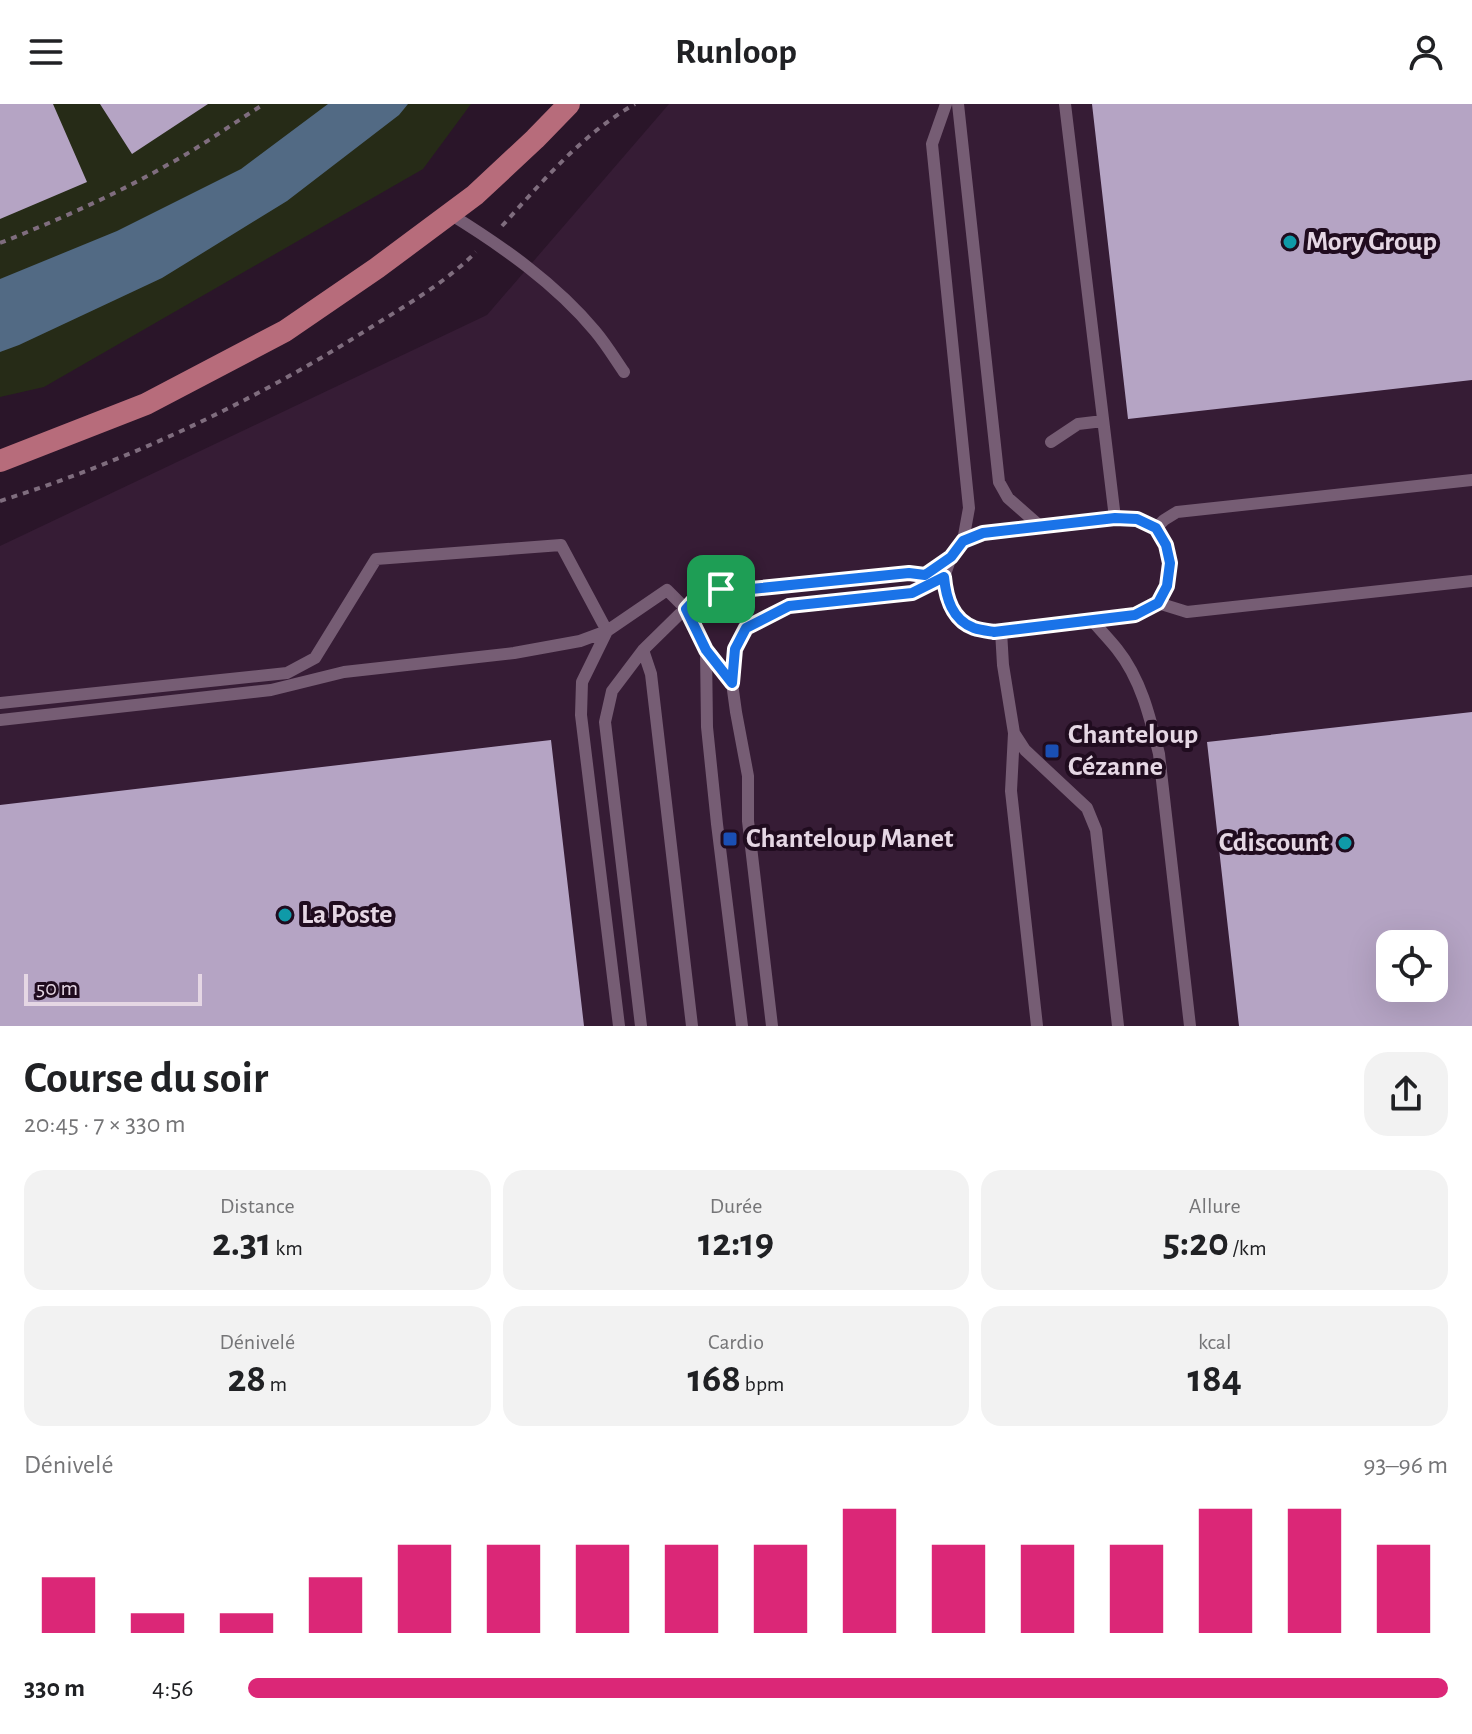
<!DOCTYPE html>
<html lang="fr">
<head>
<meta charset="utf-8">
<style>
  :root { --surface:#fff; --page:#f2f2f2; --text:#202124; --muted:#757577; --accent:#db2777 }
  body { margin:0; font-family:"Alegreya Sans",sans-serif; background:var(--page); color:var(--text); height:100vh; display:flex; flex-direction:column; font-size:30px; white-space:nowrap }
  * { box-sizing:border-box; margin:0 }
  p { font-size:26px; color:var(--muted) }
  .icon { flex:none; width:44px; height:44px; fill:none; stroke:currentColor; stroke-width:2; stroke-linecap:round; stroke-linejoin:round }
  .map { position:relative; height:922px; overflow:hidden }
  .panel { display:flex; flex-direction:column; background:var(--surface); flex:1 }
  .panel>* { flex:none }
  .tools { position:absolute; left:1376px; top:826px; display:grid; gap:16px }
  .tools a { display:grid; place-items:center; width:72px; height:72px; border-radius:16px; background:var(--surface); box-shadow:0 8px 32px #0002; font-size:40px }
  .scale { position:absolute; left:24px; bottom:20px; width:178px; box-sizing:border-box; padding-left:8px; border:4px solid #e5d7e4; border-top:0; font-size:22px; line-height:28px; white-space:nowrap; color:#e5d7e4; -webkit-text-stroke:6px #200c1f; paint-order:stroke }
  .pin { position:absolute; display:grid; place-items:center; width:68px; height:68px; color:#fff; margin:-34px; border-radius:16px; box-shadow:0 4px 12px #0006 }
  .round { display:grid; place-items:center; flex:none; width:84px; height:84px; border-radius:24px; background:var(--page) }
  .summary { display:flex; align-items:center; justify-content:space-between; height:136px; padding:0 24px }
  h1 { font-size:44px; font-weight:700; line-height:60px }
  .stats { display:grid; grid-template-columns:repeat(3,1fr); gap:12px; height:136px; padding:8px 24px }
  .stats div { display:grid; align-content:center; border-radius:20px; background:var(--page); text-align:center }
  .stats b { font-size:40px; font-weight:700 }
  .stats small { font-size:22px; font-weight:400 }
  .stats p { font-size:22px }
  .chart { height:224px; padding:16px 24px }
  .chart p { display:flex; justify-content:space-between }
  .chart svg { width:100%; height:144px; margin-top:8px; stroke:var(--accent); stroke-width:6 }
  ul { padding:0 24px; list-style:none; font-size:26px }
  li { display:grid; grid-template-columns:128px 96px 1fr; align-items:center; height:60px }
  li i { height:20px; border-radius:10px; background:var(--accent) }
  header { display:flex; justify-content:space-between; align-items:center; height:104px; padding:0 24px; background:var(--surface); font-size:36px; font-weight:700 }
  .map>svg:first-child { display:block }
  .built { fill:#361c35; fill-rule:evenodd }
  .green { fill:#262b17 }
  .water { fill:#526a84 }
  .building { fill:#b5a4c4; fill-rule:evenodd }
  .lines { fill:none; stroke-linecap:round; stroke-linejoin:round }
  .path { stroke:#7f6d7e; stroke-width:4; stroke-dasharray:6 6; stroke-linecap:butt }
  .service { stroke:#765d74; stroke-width:12 }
  .primary { stroke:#b76c7b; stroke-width:22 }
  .route-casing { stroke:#fff; stroke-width:16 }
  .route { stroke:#1a73e8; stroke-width:10 }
  .culture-dot { fill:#0f9aa8; stroke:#200c1f; stroke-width:3 }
  .transit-dot { fill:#1a4fb4; stroke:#200c1f; stroke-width:3 }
  .labels { text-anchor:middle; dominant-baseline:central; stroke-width:8; stroke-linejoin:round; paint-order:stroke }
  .poi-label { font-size:28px; font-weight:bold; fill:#e5d7e4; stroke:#200c1f; text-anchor:start }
</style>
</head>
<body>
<header><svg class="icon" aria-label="menu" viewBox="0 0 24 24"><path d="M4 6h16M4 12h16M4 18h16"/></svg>Runloop<svg class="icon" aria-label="person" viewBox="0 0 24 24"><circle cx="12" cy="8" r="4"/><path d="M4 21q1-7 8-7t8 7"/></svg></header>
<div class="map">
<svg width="1472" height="922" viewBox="0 0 1472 922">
  <rect width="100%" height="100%" fill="#2a1529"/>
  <!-- built -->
  <path class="built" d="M669,0H1472V922H0V442L487,211ZM1390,840H1434V884H1390Z"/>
  <!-- green -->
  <path class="green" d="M0,0H471L423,65L44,283L0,293Z"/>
  <!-- water -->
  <path class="water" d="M328,0H408L399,11L287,97L162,174L19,241L0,248V175L117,127L241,65Z"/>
  <!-- building -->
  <path class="building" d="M0,0H53L87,78L0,115Z
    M100,0H208L132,50Z
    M1092,0H1472V276L1128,315Z
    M1472,608V922H1239L1207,638ZM1390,840H1434V884H1390Z
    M551,636L584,922H0V701Z"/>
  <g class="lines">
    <!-- path -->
    <path class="path" d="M502,122C543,77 581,31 635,0
      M0,139C58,116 115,91 169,60C202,42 232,20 264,0
      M0,397C133,355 255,297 373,222C408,200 446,178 476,148"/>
    <!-- service -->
    <path class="service" d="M946,0L932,40L969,404L963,437L951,453L944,473L946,493L957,512L972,524L994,528L1135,511L1158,499L1167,482L1170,459L1166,441L1156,424L1137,415L1115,414L983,429L963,437
      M958,0L999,378L1008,394L1041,423
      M1065,0L1115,414
      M450,110C502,142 556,180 595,227C606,240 615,255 624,268
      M1051,338L1078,320L1103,317
      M1156,424L1164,416L1177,408L1472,376
      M1158,499L1187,508L1472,477
      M1092,516C1100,526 1109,535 1117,545C1141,575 1150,613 1159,650L1190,922
      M1001,527L1003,561L1014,629L1011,687L1037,922
      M643,546L651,570L692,922
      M706,546L707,623L717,720L742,922
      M0,599L287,569L315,554L376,455L561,441L607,527L582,578L581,611L619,922
      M0,616L271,586L344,568L514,549L580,537L607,527L667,486L686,505L706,546L732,579
      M1014,629L1025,646L1087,704L1096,726L1118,922
      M641,922L605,618L612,587L643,546L696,494L721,485H751L909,469L925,471L951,453
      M772,922L748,717V672L736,608L732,579L735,545L746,524L789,502L912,489L944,473"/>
    <!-- primary -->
    <path class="primary" d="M0,357L146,300L285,227L377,164L475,91L535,35L569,0"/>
  </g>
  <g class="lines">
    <defs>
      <path id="route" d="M1115,414L1137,415L1156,424L1166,441L1170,459L1167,482L1158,499L1135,511L994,528C988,527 980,526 974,524C952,516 946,494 944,473L912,489L789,502L746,524L735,545L732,579L706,546L686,505L696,494L721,485H751L909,469L925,471L951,453L963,437L983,429Z"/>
    </defs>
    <!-- route casing -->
    <use href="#route" class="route-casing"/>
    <!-- route -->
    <use href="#route" class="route"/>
  </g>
  <!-- markers -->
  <g class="culture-dot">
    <circle cx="1290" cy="138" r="8"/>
    <circle cx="1345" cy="739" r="8"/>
    <circle cx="285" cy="811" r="8"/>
  </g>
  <g class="transit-dot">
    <rect x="1044" y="639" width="16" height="16" rx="4"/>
    <rect x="722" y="727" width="16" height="16" rx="4"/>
  </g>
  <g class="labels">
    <!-- poi labels -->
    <g class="poi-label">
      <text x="1306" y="138">Mory Group</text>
      <text x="1068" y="631">Chanteloup<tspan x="1068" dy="32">Cézanne</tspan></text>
      <text x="746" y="735">Chanteloup Manet</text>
      <text x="1329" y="739" text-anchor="end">Cdiscount</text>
      <text x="301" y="811">La Poste</text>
    </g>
  </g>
</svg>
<div class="tools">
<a><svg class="icon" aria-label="locate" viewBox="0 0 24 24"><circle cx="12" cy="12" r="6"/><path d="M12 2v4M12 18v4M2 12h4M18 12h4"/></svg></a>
</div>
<div class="scale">50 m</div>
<div class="pin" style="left:721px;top:485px;background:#1e9e55"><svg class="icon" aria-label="arrive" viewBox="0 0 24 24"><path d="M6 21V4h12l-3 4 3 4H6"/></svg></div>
</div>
<section class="panel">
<div class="summary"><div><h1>Course du soir</h1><p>20:45 · 7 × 330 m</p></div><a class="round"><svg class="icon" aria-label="share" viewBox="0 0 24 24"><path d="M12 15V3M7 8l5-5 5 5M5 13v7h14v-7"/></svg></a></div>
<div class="stats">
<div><p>Distance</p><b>2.31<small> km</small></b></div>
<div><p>Durée</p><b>12:19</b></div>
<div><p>Allure</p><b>5:20<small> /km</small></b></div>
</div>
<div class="stats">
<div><p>Dénivelé</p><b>28<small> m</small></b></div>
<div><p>Cardio</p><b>168<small> bpm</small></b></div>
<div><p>kcal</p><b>184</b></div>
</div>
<div class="chart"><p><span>Dénivelé</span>93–96 m</p>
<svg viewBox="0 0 160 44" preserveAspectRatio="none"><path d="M5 44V27M15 44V38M25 44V38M35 44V27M45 44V17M55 44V17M65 44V17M75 44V17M85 44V17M95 44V6M105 44V17M115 44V17M125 44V17M135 44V6M145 44V6M155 44V17"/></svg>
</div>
<ul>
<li><b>330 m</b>4:56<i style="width:100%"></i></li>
</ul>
</section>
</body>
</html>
